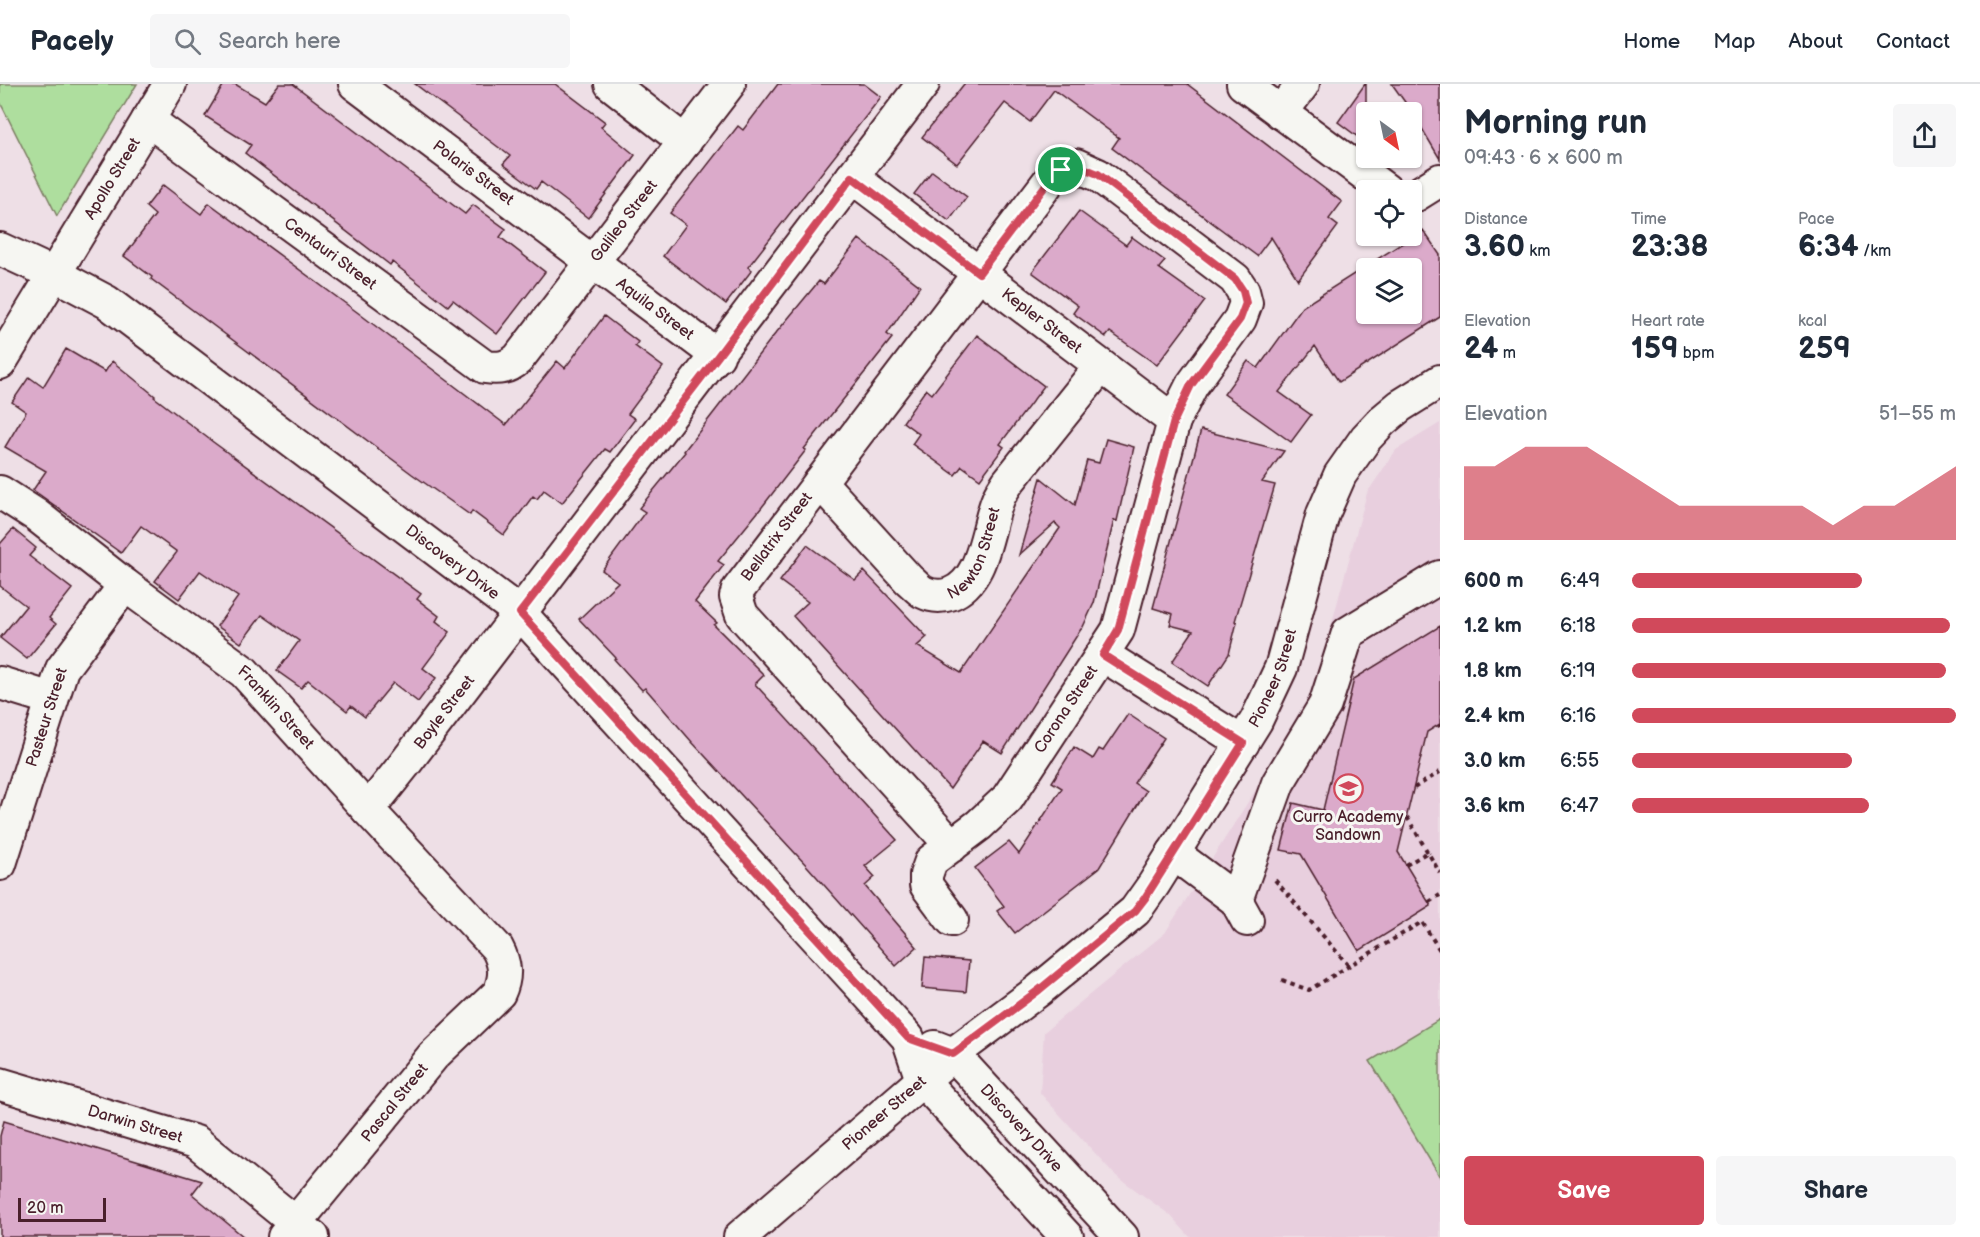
<!DOCTYPE html>
<html lang="en">
<head>
<meta charset="utf-8">
<style>
  :root { --surface:#fff; --page:#f6f6f7; --text:#1f2937; --muted:#747a83; --line:#e0e1e3; --accent:#d1495b }
  body { margin:0; font-family:"Balsamiq Sans",sans-serif; background:var(--page); color:var(--text); height:100vh; display:flex; flex-direction:column; font-size:22px; white-space:nowrap }
  * { box-sizing:border-box; margin:0 }
  p { font-size:20px; color:var(--muted) }
  .icon { flex:none; width:33px; height:33px; fill:none; stroke:currentColor; stroke-width:2; stroke-linecap:round; stroke-linejoin:round }
  .map { position:relative; flex:1; overflow:hidden }
  .details { display:flex; flex-direction:column; background:var(--surface); width:540px }
  .details>* { flex:none }
  .needle { width:39px; rotate:147deg }
  .controls { position:absolute; left:1356px; top:18px; display:grid; gap:12px }
  .controls a { display:grid; place-items:center; width:66px; height:66px; border-radius:6px; background:var(--surface); box-shadow:0 2px 4px #0004; font-size:30px }
  .scale { position:absolute; left:18px; bottom:15px; width:88px; box-sizing:border-box; padding-left:6px; border:3px solid #4a1f2b; border-top:0; font-size:16px; line-height:21px; white-space:nowrap; color:#4a1f2b; -webkit-text-stroke:4px #f6f6f2; paint-order:stroke }
  .pin { position:absolute; display:grid; place-items:center; width:51px; height:51px; color:#fff; margin:-26px; border:3px solid #fff; border-radius:50%; box-shadow:0 2px 6px #0007 }
  .round { display:grid; place-items:center; flex:none; width:63px; height:63px; border-radius:6px; background:var(--page) }
  .overview { display:flex; align-items:center; justify-content:space-between; height:102px; padding:0 24px }
  h1 { font-size:33px; font-weight:700; line-height:45px }
  .figures { display:grid; grid-template-columns:repeat(3,1fr); gap:9px; height:102px; padding:6px 24px }
  .figures div { display:grid; align-content:center }
  .figures b { font-size:30px; font-weight:700 }
  .figures small { font-size:16px; font-weight:400 }
  .figures p { font-size:16px }
  .chart { height:168px; padding:12px 24px }
  .chart p { display:flex; justify-content:space-between }
  .chart svg { width:100%; height:108px; margin-top:6px; fill:var(--accent); opacity:.7 }
  .cta { display:flex; gap:12px; margin-top:auto; padding:12px 24px }
  .cta a { flex:1; height:69px; border-radius:6px; background:var(--accent); color:#fff; font-size:24px; font-weight:700; line-height:69px; text-align:center }
  .cta a+a { background:var(--page); color:var(--text) }
  ul { padding:0 24px; list-style:none; font-size:20px }
  li { display:grid; grid-template-columns:96px 72px 1fr; align-items:center; height:45px }
  li i { height:15px; border-radius:8px; background:var(--accent) }
  header { display:flex; align-items:center; gap:36px; box-sizing:border-box; height:84px; padding:0 30px; background:var(--surface); border-bottom:2px solid var(--line) }
  header strong { font-size:28px }
  nav { display:flex; gap:33px; margin-inline-start:auto; font-size:21px }
  .search { width:420px; height:54px; background:var(--page); display:flex; align-items:center; gap:15px; box-sizing:border-box; padding:0 21px; border-radius:6px; color:var(--muted); font-size:22px }
  main { display:flex; flex:1; min-height:0 }
  .map>svg:first-child { display:block }
  .built { fill:#e8cfde }
  .green { fill:#aede9e; stroke:#7c7e64; stroke-width:1.5 }
  .building { fill:#dbaaca; stroke:#4a1f2b; stroke-width:1.5; fill-rule:evenodd }
  .lines { fill:none; stroke-linecap:round; stroke-linejoin:round }
  .minor-casing { stroke:#4a1f2b; stroke-width:36 }
  .path { stroke:#4a1f2b; stroke-width:4; stroke-dasharray:4.5 4.5; stroke-linecap:butt }
  .minor { stroke:#f6f6f2; stroke-width:32 }
  .route-casing { stroke:#fff; stroke-width:12 }
  .route { stroke:#d1495b; stroke-width:8 }
  .labels { text-anchor:middle; dominant-baseline:central; stroke-width:6; stroke-linejoin:round; paint-order:stroke }
  .street-label { font-size:16px; fill:#4a1f2b; stroke:#f6f6f2 }
  .poi-label { font-size:16px; fill:#4a1f2b; stroke:#f6f6f2 }
</style>
</head>
<body>
<header>
<strong>Pacely</strong>
<div class="search"><svg class="icon" aria-label="search" viewBox="0 0 24 24"><circle cx="10" cy="10" r="6"/><path d="M15 15l6 6"/></svg>Search here</div>
<nav><a>Home</a><a>Map</a><a>About</a><a>Contact</a></nav>
</header>
<main>
<div class="map">
<svg width="1440" height="1153" viewBox="0 0 1440 1153">
  <rect width="100%" height="100%" fill="#eedfe6"/>
  <filter id="ink" filterUnits="userSpaceOnUse"><feTurbulence type="fractalNoise" baseFrequency=".0167" numOctaves="2"/><feDisplacementMap in="SourceGraphic" scale="12" xChannelSelector="R" yChannelSelector="G"/><feConvolveMatrix kernelMatrix="1 2 1 2 8 2 1 2 1" color-interpolation-filters="sRGB"/></filter>
  <g filter="url(#ink)">
    <!-- built -->
    <path class="built" d="M1440,339V1153H1190L1170,1131L1115,1091L1040,1009L1044,948L1165,849L1310,620L1367,409L1396,366Z"/>
    <!-- green -->
    <path class="green" d="M0,0H137L57,132L0,18Z
      M1440,935V1093L1370,977Z"/>
    <!-- building -->
    <path class="building" d="M224,0H235L265,18L279,0H293L465,130L473,121L506,145L500,153L545,188L497,250L453,216L448,222L392,178L390,181L245,69L251,61L205,32Z
      M415,0H555L605,38L601,43L635,71L588,134L541,98L536,105L503,80L510,72Z
      M778,0H864L881,13L748,183L752,186L726,220L663,172L686,141L670,129L738,42L743,46Z
      M964,0H1187L1342,118L1329,135L1338,142L1298,196L1271,153L1257,172L1112,64L1119,54L1054,6L1030,38L1005,19L957,80L922,53Z
      M1365,0H1366V59L1338,38Z
      M1392,0H1440V75L1412,28Z
      M932,87L967,113L949,137L914,110Z
      M163,101L201,130L209,119L357,228L506,341L557,277L565,284L604,232L638,258L635,262L663,283L628,330L635,335L610,368L605,365L562,419L544,406L537,415L533,412L504,451L472,427L470,431L412,390L151,195L152,193L124,172L155,131L146,123Z
      M1079,127L1126,161L1132,153L1165,177L1159,184L1205,217L1157,281L1110,248L1106,253L1073,229L1078,222L1032,188Z
      M1423,146L1440,171V233L1339,298L1315,262L1279,308L1311,331L1291,358L1224,310L1248,277L1258,284L1302,223ZM1366,184H1412V230H1366Z
      M859,155L920,202L887,250L892,254L804,365L806,366L762,423L718,477L724,481L695,518L717,539L714,541L764,591L755,600L897,756L865,782L875,793L865,802L917,863L896,882L808,783L692,658L645,604L642,606L614,575L616,574L579,535L618,498L602,486L645,428L639,424L685,368L684,367L771,255L819,197L824,200Z
      M977,251L1044,302L1000,360L1004,363L980,395L962,382L955,391L912,360L919,350L903,338L926,305L932,310Z
      M66,265L105,288L112,277L155,312L154,313L213,358L421,510L417,515L439,532L436,537L450,548L423,584L436,594L418,618L393,599L365,633L351,622L347,627L308,596L301,604L277,587L299,557L262,531L241,559L217,542L238,513L200,487L179,515L155,497L177,468L141,442L121,469L33,406L46,387L5,363L26,328L12,318L29,293L43,303Z
      M1201,346L1284,367L1262,398L1275,401L1235,537L1237,538L1229,570L1208,602L1172,578L1193,547L1170,541L1173,530L1153,524Z
      M1106,355L1134,363L1117,437L1114,436L1094,519L1082,545H1081L1002,669L983,657L950,705L793,532L808,518L780,497L807,461L855,496L864,487L927,553L917,562L961,589L1060,444L1055,439L1019,471L1041,394L1075,421L1087,376L1099,379Z
      M13,445L36,464L29,472L72,505L49,534L56,540L27,575L0,554L26,522L0,502V460Z
      M1440,542V640L1427,648L1398,768L1431,822L1359,867L1301,770L1281,766L1293,719L1323,726L1354,595Z
      M1128,630L1164,654L1134,699L1146,707L1099,784L1015,849L997,827L1004,822L975,784L1009,758L1019,770L1062,704L1052,698L1074,663L1093,675L1099,665L1103,667Z
      M925,873L969,877L966,908L922,904Z
      M4,1037L202,1097L192,1110L244,1153H0V1052Z"/>
    <g class="lines">
      <defs>
        <g id="minor">
          <path id="s1" d="M355,0L718,272"/>
          <path d="M611,0L685,58"/>
          <path d="M1243,0L1386,106"/>
          <path d="M1281,29L1303,0"/>
          <path id="s2" d="M148,36L485,283C498,285 508,284 518,275L729,0"/>
          <path id="s3" d="M852,93L1174,337"/>
          <path d="M1412,112L1416,111L1440,96"/>
          <path id="s4" d="M0,165L54,190L107,218L520,529L908,954L922,996L1067,1153"/>
          <path id="s5" d="M0,279L170,0"/>
          <path id="s6" d="M820,398L909,496C913,499 918,505 923,508C931,512 941,513 950,510C984,497 986,447 997,418C999,411 1004,404 1008,398L1101,282"/>
          <path id="s7" d="M0,408L36,431L125,501L244,588L368,726L497,864C505,879 507,892 499,909L433,972L284,1153"/>
          <path d="M1103,571L1243,659"/>
          <path d="M0,599L52,615"/>
          <path id="s8" d="M368,726L404,681L923,0"/>
          <path d="M1173,769L1236,816L1247,836"/>
          <path id="s9" d="M0,780L62,585L125,501"/>
          <path d="M1236,816L1278,699L1325,621L1348,549L1440,493"/>
          <path id="s10" d="M952,836L926,801V791L931,777L979,741L1007,715L1118,546L1174,337L1192,301L1240,235L1246,219L1243,207L1235,195L1098,91L1076,81L1061,86L1052,93L738,506L736,513L742,531L952,762"/>
          <path id="s11" d="M935,963L953,970L1122,1153"/>
          <path id="s12" d="M0,1000L196,1058L313,1153"/>
          <path id="s13" d="M740,1153L953,970L1039,906L1135,827L1154,800L1256,637L1281,584L1323,430L1340,391L1366,354L1382,337L1400,322L1440,297"/>
        </g>
      </defs>
      <!-- minor casing -->
      <use href="#minor" class="minor-casing"/>
      <!-- path -->
      <path class="path" d="M1439,641L1440,643
        M1414,704L1440,688
        M1407,733L1440,789
        M1406,781L1428,768L1429,770
        M1275,796L1349,882
        M1429,818L1440,811
        M1282,896L1309,906L1422,838L1439,865H1440"/>
      <!-- minor -->
      <use href="#minor" class="minor"/>
    </g>
  </g>
  <g class="lines" filter="url(#ink)">
    <defs>
      <path id="route" d="M1076,81L1098,90L1235,195L1243,207L1246,219L1240,235L1191,301L1174,337L1118,546L1103,571L1243,659L1145,814L1135,827L1039,906L953,970L908,954L520,529L718,272L852,93L979,189L1052,93L1061,86Z"/>
    </defs>
    <!-- route casing -->
    <use href="#route" class="route-casing"/>
    <!-- route -->
    <use href="#route" class="route"/>
  </g>
  <!-- icons -->
  <defs>
    <symbol id="school-ring" viewBox="-11 -11 22 22"><circle r="9.5" fill="#f6f6f2" stroke="#d1495b" stroke-width="1.5"/><path d="M0-5L7-2L0 1L-7-2ZM-4 1L0 2.5L4 1V4Q0 6-4 4Z" fill="#d1495b"/></symbol>
  </defs>
  <g fill-rule="evenodd">
    <use href="#school-ring" x="1332" y="688" width="33" height="33"/>
  </g>
  <g class="labels">
    <!-- street labels -->
    <g class="street-label">
      <text stroke="none"><textPath href="#s1" startOffset="148">Polaris Street</textPath></text>
      <text stroke="none"><textPath href="#s5" startOffset="216">Apollo Street</textPath></text>
      <text stroke="none"><textPath href="#s2" startOffset="627">Galileo Street</textPath></text>
      <text stroke="none"><textPath href="#s2" startOffset="226">Centauri Street</textPath></text>
      <text stroke="none"><textPath href="#s1" startOffset="375">Aquila Street</textPath></text>
      <text stroke="none"><textPath href="#s3" startOffset="238">Kepler Street</textPath></text>
      <text transform="translate(777 453) rotate(-53)">Bellatrix Street</text>
      <text stroke="none"><textPath href="#s6" startOffset="228">Newton Street</textPath></text>
      <text stroke="none"><textPath href="#s4" startOffset="552">Discovery Drive</textPath></text>
      <text stroke="none"><textPath href="#s13" startOffset="784">Pioneer Street</textPath></text>
      <text stroke="none"><textPath href="#s7" startOffset="351">Franklin Street</textPath></text>
      <text stroke="none"><textPath href="#s10" startOffset="274">Corona Street</textPath></text>
      <text stroke="none"><textPath href="#s8" startOffset="124">Boyle Street</textPath></text>
      <text stroke="none"><textPath href="#s9" startOffset="154">Pasteur Street</textPath></text>
      <text transform="translate(395 1019) rotate(-51)">Pascal Street</text>
      <text stroke="none"><textPath href="#s13" startOffset="190">Pioneer Street</textPath></text>
      <text stroke="none"><textPath href="#s12" startOffset="141">Darwin Street</textPath></text>
      <text stroke="none"><textPath href="#s11" startOffset="120">Discovery Drive</textPath></text>
    </g>
    <!-- poi labels -->
    <g class="poi-label">
      <text x="1348" y="733">Curro Academy<tspan x="1348" dy="18">Sandown</tspan></text>
    </g>
  </g>
</svg>
<div class="controls">
<a><svg class="needle" viewBox="-14 -14 28 28"><path d="M0-13l5 13h-10z" fill="#e53935"/><path d="M0 13l5-13h-10z" fill="#747a83"/></svg></a>
<a><svg class="icon" aria-label="locate" viewBox="0 0 24 24"><circle cx="12" cy="12" r="6"/><path d="M12 2v4M12 18v4M2 12h4M18 12h4"/></svg></a>
<a><svg class="icon" aria-label="layers" viewBox="0 0 24 24"><path d="M12 4l9 5-9 5-9-5zM3 14l9 5 9-5"/></svg></a>
</div>
<div class="scale">20 m</div>
<div class="pin" style="left:1061px;top:86px;background:#1e9e55"><svg class="icon" aria-label="arrive" viewBox="0 0 24 24"><path d="M6 21V4h12l-3 4 3 4H6"/></svg></div>
</div>
<section class="details">
<div class="overview"><div><h1>Morning run</h1><p>09:43 · 6 × 600 m</p></div><a class="round"><svg class="icon" aria-label="share" viewBox="0 0 24 24"><path d="M12 15V3M7 8l5-5 5 5M5 13v7h14v-7"/></svg></a></div>
<div class="figures">
<div><p>Distance</p><b>3.60<small> km</small></b></div>
<div><p>Time</p><b>23:38</b></div>
<div><p>Pace</p><b>6:34<small> /km</small></b></div>
</div>
<div class="figures">
<div><p>Elevation</p><b>24<small> m</small></b></div>
<div><p>Heart rate</p><b>159<small> bpm</small></b></div>
<div><p>kcal</p><b>259</b></div>
</div>
<div class="chart"><p><span>Elevation</span>51–55 m</p>
<svg viewBox="0 0 160 44" preserveAspectRatio="none"><path d="M0 44V14L10 14L20 6L30 6L40 6L50 14L60 22L70 30L80 30L90 30L100 30L110 30L120 38L130 30L140 30L150 22L160 14V44z"/></svg>
</div>
<ul>
<li><b>600 m</b>6:49<i style="width:71%"></i></li>
<li><b>1.2 km</b>6:18<i style="width:98%"></i></li>
<li><b>1.8 km</b>6:19<i style="width:97%"></i></li>
<li><b>2.4 km</b>6:16<i style="width:100%"></i></li>
<li><b>3.0 km</b>6:55<i style="width:68%"></i></li>
<li><b>3.6 km</b>6:47<i style="width:73%"></i></li>
</ul>
<div class="cta"><a>Save</a><a>Share</a></div>
</section>
</main>
</body>
</html>
